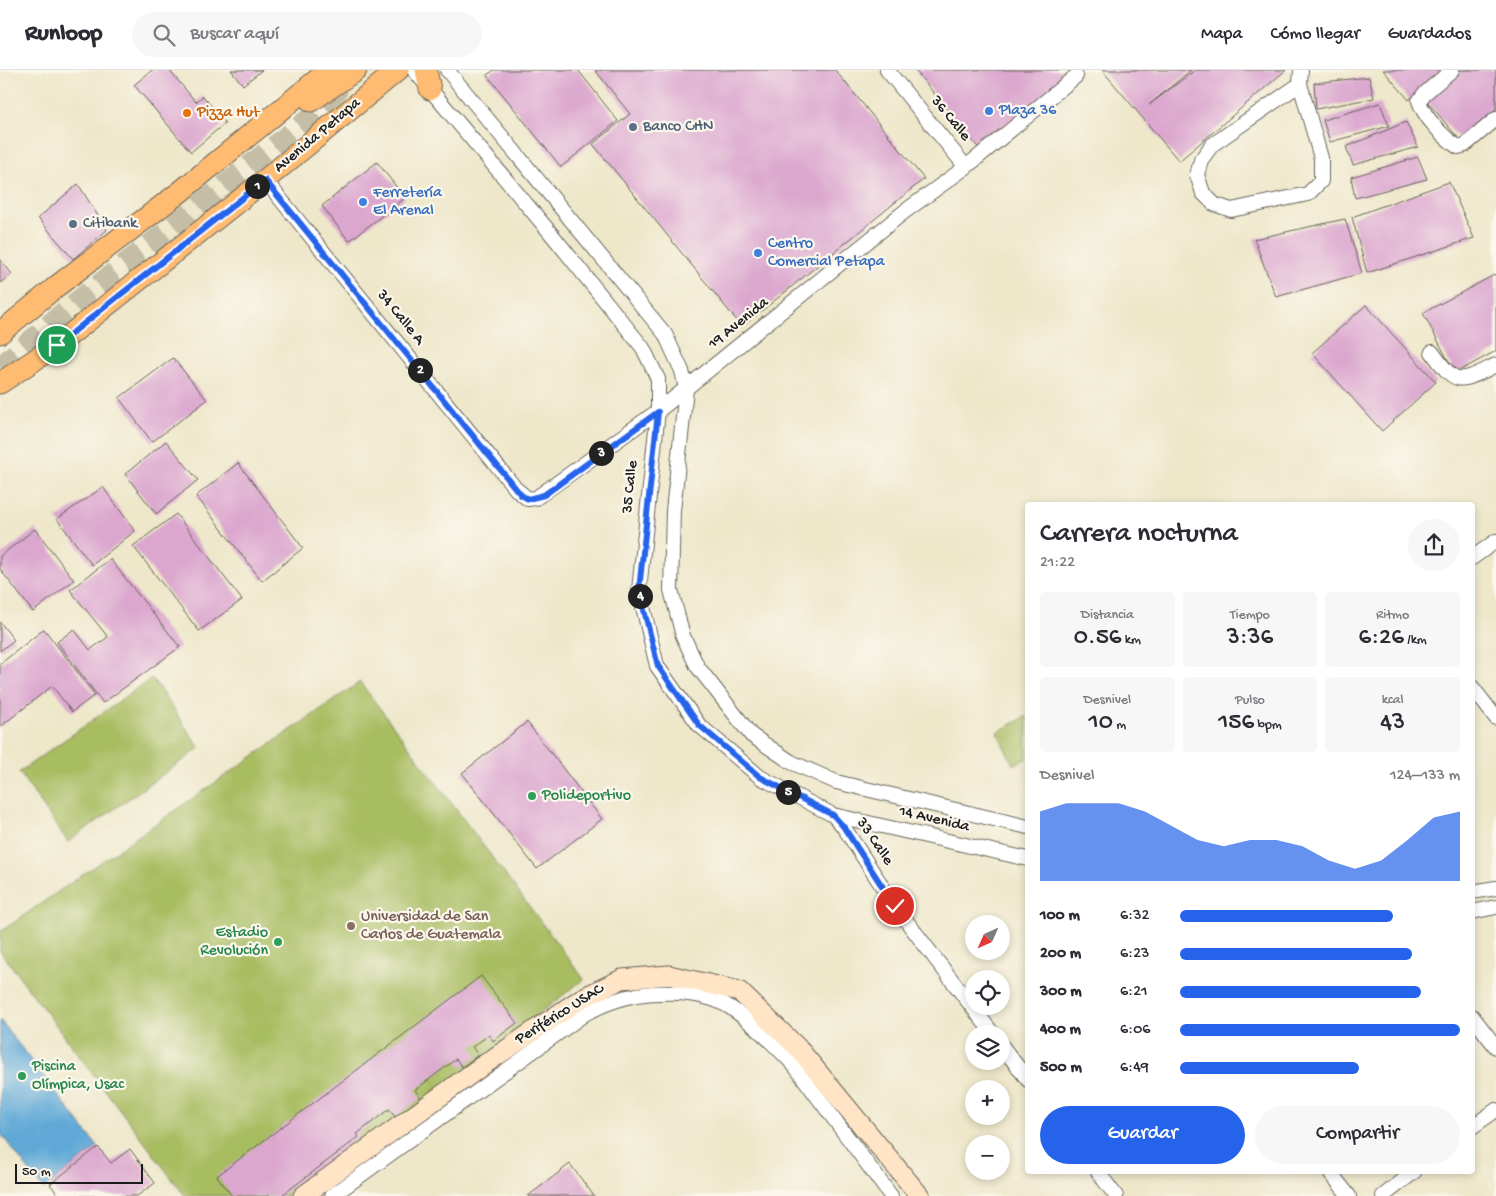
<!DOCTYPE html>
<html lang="es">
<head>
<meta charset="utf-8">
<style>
  :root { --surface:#fff; --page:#f7f7f7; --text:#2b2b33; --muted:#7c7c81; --line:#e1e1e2; --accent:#2563eb }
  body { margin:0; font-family:"Gochi Hand",sans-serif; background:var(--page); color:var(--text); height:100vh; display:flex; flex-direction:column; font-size:19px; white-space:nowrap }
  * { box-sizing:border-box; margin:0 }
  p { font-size:16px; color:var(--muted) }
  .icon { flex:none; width:28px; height:28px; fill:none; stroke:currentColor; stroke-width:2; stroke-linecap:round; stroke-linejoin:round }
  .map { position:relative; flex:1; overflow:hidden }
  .panel { position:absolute; left:1025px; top:432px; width:450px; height:672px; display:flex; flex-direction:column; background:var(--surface); border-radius:5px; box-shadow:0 2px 8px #0003 }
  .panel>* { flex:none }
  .needle { width:32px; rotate:225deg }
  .fabs { position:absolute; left:965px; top:845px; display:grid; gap:10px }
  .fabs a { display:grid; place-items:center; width:45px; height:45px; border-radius:50%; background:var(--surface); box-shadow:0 2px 8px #0003; font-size:25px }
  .scale { position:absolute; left:15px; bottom:12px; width:128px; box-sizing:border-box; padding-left:5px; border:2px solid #1c1c1c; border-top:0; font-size:14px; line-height:18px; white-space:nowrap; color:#1c1c1c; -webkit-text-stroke:4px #fbf7ec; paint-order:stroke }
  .pin { position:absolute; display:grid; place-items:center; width:42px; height:42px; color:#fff; margin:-21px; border:2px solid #fff; border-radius:50%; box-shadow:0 1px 5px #0007 }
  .km { position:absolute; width:25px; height:25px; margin:-12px; border-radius:50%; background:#222; color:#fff; font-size:14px; line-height:25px; text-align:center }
  .round { display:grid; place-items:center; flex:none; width:52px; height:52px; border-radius:26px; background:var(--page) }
  .summary { display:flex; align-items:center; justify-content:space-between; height:85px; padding:0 15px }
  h1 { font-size:28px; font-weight:600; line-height:38px }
  .figures { display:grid; grid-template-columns:repeat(3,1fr); gap:8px; height:85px; padding:5px 15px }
  .figures div { display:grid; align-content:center; border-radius:5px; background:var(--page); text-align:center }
  .figures b { font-size:25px; font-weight:600 }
  .figures small { font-size:14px; font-weight:400 }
  .figures p { font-size:14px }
  .chart { height:140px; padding:10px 15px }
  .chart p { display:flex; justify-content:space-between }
  .chart svg { width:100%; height:90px; margin-top:5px; fill:var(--accent); opacity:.7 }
  .cta { display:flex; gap:10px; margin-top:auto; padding:10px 15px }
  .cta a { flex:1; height:58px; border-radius:30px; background:var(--accent); color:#fff; font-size:20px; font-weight:600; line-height:58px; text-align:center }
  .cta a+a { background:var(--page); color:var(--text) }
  ul { padding:0 15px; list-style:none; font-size:16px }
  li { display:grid; grid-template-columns:80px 60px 1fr; align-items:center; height:38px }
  li i { height:12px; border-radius:6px; background:var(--accent) }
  header { display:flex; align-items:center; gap:30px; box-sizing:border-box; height:70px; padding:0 25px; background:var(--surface); border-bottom:1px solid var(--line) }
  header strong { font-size:24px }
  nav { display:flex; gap:28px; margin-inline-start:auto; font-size:18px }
  .search { width:350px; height:45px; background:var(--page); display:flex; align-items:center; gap:12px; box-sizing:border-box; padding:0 18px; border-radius:28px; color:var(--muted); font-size:19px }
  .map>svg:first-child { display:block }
  .green { fill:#a8bc60; stroke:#626c3e }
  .water { fill:#60a9d7; stroke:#3e627a }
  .building { fill:#dba7cf }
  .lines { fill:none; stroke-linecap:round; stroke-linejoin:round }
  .primary-tunnel { stroke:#c4bea7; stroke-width:21; stroke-dasharray:21 11; stroke-linecap:butt }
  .street-casing { stroke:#666359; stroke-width:16 }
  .secondary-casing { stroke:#666359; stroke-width:21 }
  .primary-casing { stroke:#666359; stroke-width:23 }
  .street { stroke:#fff; stroke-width:14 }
  .secondary { stroke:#ffe4c6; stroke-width:19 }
  .primary { stroke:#febb71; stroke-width:21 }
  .route-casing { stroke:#fff; stroke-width:10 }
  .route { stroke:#2563eb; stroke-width:6 }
  .shop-dot { fill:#3f7fe0; stroke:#fbf7ec; stroke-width:2 }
  .food-dot { fill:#e8710a; stroke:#fbf7ec; stroke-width:2 }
  .service-dot { fill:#5c6f8a; stroke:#fbf7ec; stroke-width:2 }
  .leisure-dot { fill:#2e9e5b; stroke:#fbf7ec; stroke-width:2 }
  .education-dot { fill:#8d6e63; stroke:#fbf7ec; stroke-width:2 }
  .labels { text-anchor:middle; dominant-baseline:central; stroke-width:4.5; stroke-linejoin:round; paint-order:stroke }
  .shop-label { font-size:16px; fill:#366cbe; stroke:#fbf7ec; text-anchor:start }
  .food-label { font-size:16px; fill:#c56008; stroke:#fbf7ec; text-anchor:start }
  .street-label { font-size:16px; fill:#1c1c1c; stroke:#fbf7ec }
  .service-label { font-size:16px; fill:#4e5e75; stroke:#fbf7ec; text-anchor:start }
  .leisure-label { font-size:16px; fill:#27864d; stroke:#fbf7ec; text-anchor:start }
  .education-label { font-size:16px; fill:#785e54; stroke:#fbf7ec; text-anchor:start }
</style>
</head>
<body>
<header>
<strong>Runloop</strong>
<div class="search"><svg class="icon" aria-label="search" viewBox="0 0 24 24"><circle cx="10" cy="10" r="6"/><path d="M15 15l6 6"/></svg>Buscar aquí</div>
<nav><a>Mapa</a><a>Cómo llegar</a><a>Guardados</a></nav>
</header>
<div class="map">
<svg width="1496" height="1126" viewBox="0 0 1496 1126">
  <rect width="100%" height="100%" fill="#fbf7ec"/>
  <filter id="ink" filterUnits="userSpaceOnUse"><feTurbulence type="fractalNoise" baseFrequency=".02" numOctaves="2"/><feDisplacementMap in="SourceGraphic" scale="10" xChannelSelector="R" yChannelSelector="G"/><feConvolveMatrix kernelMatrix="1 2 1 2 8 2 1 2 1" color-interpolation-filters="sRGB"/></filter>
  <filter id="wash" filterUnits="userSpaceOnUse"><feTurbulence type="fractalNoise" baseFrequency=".0096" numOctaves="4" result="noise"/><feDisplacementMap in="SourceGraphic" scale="20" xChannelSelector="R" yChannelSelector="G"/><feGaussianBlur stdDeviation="1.12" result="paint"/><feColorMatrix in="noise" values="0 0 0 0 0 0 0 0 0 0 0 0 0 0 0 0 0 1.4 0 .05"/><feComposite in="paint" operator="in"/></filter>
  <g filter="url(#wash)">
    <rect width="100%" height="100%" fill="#eee7ca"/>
    <!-- green -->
    <path class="green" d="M152,608L200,678L68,772L19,702Z
      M360,612L584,909L477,992L294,1126H185L0,881V862Z
      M1027,646V688L1013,695L997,662Z"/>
    <!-- water -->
    <path class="water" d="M0,950L98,1077L43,1119L0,1063Z"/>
    <g id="blocks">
      <!-- building -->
      <path class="building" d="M152,0H169L196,32L203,26L225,53L191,82L134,15Z
        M231,0H262L243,15Z
        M494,0H578L618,51L561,97L487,5Z
        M595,0H835L924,109L742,257L593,74L630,44Z
        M915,0H1081L981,81Z
        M1102,0H1191L1149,35L1195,0H1286L1179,91Z
        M1383,0H1443L1409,30Z
        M1461,0H1496V40L1460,70L1426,30Z
        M1369,7L1374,28L1316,39L1314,13Z
        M1380,33L1389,56L1330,72L1323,50Z
        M1406,52L1418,77L1353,95L1346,77Z
        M1418,87L1427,109L1355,128L1351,107Z
        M377,92L405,128L349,171L322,136Z
        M1449,112L1474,168L1367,203L1352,147Z
        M78,114L107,160L73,189L38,148Z
        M1345,149L1362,203L1276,227L1254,169Z
        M0,189L12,204L0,213Z
        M1496,204V281L1455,303L1423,243Z
        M1366,235L1436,312L1382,361L1312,283Z
        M173,288L207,330L152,372L119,328Z
        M166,371L198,410L156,444L125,404Z
        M238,393L303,478L262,511L196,426Z
        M103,417L135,461L92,495L57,449Z
        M176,444L242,530L199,561L133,476Z
        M35,459L74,510L33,542L0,499V486Z
        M110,489L180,577L103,633L57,572L74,559L90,580L108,567L70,520Z
        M0,552L14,570L0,581Z
        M44,559L95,625L72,642L52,616L0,657V594Z
        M527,652L602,749L537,799L462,703Z
        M481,906L517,953L493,971L489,965L472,977L478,985L462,997L456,989L415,1020L421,1028L395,1047L389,1039L357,1064L359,1067L281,1126H232L217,1106Z
        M98,1077L111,1093L130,1079L155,1113L137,1126H59L50,1114Z
        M570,1094L594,1126H528Z"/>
    </g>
  </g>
  <g filter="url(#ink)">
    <use href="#blocks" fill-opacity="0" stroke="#666359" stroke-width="1"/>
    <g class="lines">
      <!-- primary-tunnel -->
      <path class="primary-tunnel" d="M0,297L65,241L315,44L337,21L332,6"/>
      <defs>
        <path id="street" d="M414,0L553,166L643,278L658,309V341L639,520L657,596L699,655L760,707L833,745L1028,789
          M447,0L665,264L682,301L686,319L673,441L671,520L683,566L697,596L751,665L791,692L836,712L1028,757
          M887,0L966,97
          M1452,0L1424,24L1419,31C1424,47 1443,67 1458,77L1465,75L1496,49
          M1300,14L1212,75L1201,90L1197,105L1203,123L1214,134L1231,140L1308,124L1321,111V88L1300,14L1301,0
          M265,110L516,419L528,429L536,428L658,341L904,142L966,97L1076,6
          M1432,282C1457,317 1459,313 1496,295
          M1472,488L1496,471
          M1472,617L1496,648
          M833,745L843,756L895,836L993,964
          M1472,822L1496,818
          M1472,842L1496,837
          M1472,946L1496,977
          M1001,975L1028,1010
          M1472,1057L1496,1040
          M1098,1102L1116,1126
          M1330,1102L1349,1126
          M332,1126L586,943C595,939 604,934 614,931C646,919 702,919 731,938C752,952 776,976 794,995L891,1126
          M1383,1126L1414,1102"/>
        <path id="secondary" d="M303,1126L482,996L582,928L622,909L669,905L739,921L798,978L920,1126"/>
        <path id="primary" d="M426,0L430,19
          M311,31L356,0
          M0,263L57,216L180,122L329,0
          M0,313L57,275L265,110L398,0"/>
      </defs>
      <!-- street casing -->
      <use href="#street" class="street-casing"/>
      <!-- secondary casing -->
      <use href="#secondary" class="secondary-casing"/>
      <!-- primary casing -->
      <use href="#primary" class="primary-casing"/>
      <!-- street -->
      <use href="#street" class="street"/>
      <!-- secondary -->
      <use href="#secondary" class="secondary"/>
      <!-- primary -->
      <use href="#primary" class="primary"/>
    </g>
  </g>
  <g class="lines" filter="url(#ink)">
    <defs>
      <path id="route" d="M57,275L265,110L521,425L528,429L544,425L658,342L639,520L658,596L699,655L760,707L833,745L843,756L895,836"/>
    </defs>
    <!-- route casing -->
    <use href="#route" class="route-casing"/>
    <!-- route -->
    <use href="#route" class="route"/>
  </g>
  <!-- markers -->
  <g class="shop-dot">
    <circle cx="989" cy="41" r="5"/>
    <circle cx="363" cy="132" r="5"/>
    <circle cx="758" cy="183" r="5"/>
  </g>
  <circle class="food-dot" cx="187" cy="43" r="5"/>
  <g class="service-dot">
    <circle cx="633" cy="57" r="5"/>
    <circle cx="73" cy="154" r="5"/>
  </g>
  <g class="leisure-dot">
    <circle cx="532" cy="726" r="5"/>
    <circle cx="278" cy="872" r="5"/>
    <circle cx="22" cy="1006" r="5"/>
  </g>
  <circle class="education-dot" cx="351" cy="856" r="5"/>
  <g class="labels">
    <!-- shop labels -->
    <g class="shop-label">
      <text x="999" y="41">Plaza 36</text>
      <text x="373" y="123">Ferretería<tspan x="373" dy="18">El Arenal</tspan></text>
      <text x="768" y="174">Centro<tspan x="768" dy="18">Comercial Petapa</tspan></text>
    </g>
    <!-- food labels -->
    <g class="food-label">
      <text x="197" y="43">Pizza Hut</text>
    </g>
    <!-- street labels -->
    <g class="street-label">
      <text transform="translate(950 49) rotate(51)">36 Calle</text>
      <text transform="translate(318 66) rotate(-40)">Avenida Petapa</text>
      <text transform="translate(400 248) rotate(51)">34 Calle A</text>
      <text transform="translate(739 254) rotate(-39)">19 Avenida</text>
      <text transform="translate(631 417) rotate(-84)">35 Calle</text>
      <text transform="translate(934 750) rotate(13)">14 Avenida</text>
      <text transform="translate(874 772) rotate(56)">33 Calle</text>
      <text transform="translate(560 945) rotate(-32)">Periférico USAC</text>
    </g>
    <!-- service labels -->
    <g class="service-label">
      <text x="643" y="57">Banco CHN</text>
      <text x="83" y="154">Citibank</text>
    </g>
    <!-- leisure labels -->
    <g class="leisure-label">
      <text x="542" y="726">Polideportivo</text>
      <text x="268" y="863" text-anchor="end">Estadio<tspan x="268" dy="18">Revolución</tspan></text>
      <text x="32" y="997">Piscina<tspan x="32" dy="18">Olímpica, Usac</tspan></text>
    </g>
    <!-- education labels -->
    <g class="education-label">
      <text x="361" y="847">Universidad de San<tspan x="361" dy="18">Carlos de Guatemala</tspan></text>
    </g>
  </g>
</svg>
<div class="fabs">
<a><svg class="needle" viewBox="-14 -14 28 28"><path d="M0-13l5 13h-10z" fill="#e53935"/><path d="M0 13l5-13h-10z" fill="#7c7c81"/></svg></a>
<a><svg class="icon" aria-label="locate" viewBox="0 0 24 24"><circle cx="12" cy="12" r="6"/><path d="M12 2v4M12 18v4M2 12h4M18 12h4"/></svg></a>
<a><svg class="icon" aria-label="layers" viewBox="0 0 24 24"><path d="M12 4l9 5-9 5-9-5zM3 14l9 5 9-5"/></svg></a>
<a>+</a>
<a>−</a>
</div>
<div class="scale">50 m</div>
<div class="pin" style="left:57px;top:275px;background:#1e9e55"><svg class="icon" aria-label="arrive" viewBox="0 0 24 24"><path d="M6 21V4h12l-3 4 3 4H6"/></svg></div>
<div class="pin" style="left:895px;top:836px;background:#d93025"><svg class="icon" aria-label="check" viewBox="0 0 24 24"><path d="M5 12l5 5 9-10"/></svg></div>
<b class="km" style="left:257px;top:116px">1</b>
<b class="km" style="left:420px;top:300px">2</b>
<b class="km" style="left:601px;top:383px">3</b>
<b class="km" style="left:640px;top:526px">4</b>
<b class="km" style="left:788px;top:722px">5</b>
<section class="panel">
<div class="summary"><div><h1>Carrera nocturna</h1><p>21:22</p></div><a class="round"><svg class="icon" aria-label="share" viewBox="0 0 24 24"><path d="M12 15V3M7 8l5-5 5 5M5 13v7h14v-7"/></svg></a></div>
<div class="figures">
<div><p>Distancia</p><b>0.56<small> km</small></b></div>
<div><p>Tiempo</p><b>3:36</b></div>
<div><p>Ritmo</p><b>6:26<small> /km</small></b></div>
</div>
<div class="figures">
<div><p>Desnivel</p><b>10<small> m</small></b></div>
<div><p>Pulso</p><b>156<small> bpm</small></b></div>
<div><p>kcal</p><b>43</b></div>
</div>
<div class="chart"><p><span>Desnivel</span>124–133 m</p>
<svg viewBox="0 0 160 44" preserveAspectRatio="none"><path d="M0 44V10L10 6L20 6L30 6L40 10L50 17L60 24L70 27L80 24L90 24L100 27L110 34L120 38L130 34L140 24L150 13L160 10V44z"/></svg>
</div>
<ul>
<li><b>100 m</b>6:32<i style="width:76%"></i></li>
<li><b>200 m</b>6:23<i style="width:83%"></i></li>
<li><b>300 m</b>6:21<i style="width:86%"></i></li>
<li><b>400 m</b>6:06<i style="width:100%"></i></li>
<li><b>500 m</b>6:49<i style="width:64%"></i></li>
</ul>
<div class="cta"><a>Guardar</a><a>Compartir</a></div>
</section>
</div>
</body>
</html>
